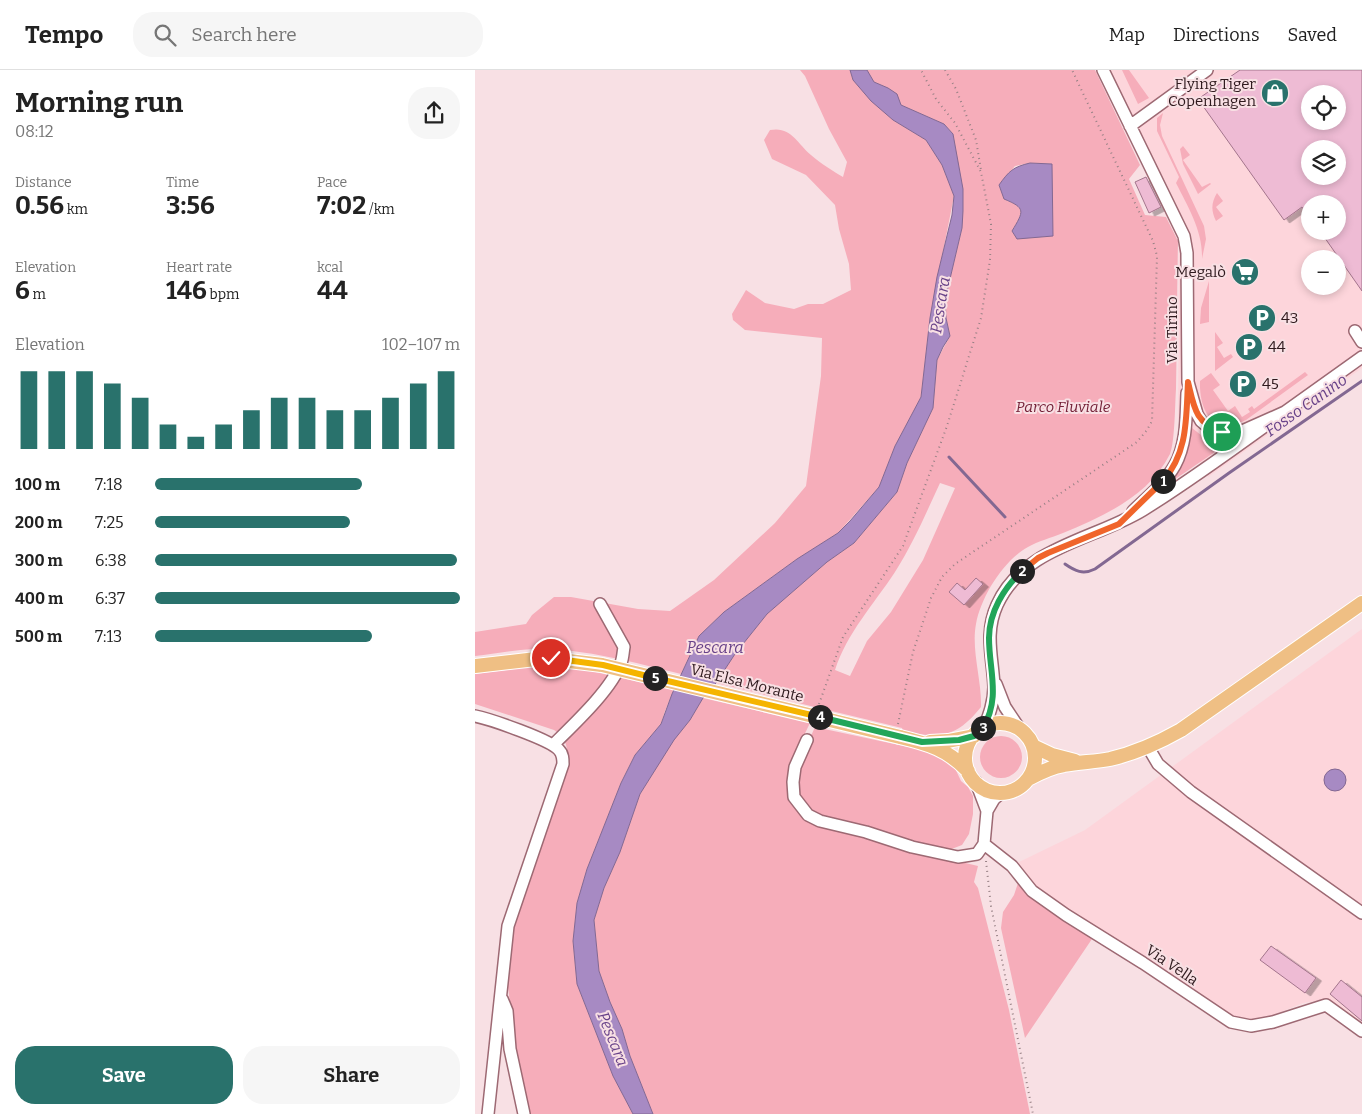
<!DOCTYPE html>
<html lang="en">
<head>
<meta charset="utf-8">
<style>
  :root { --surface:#fff; --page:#f6f6f6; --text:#222; --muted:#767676; --line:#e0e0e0; --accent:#29726c }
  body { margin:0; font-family:Bitter,serif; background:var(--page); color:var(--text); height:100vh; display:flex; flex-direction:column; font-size:19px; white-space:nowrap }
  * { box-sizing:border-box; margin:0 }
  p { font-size:16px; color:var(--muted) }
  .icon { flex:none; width:28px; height:28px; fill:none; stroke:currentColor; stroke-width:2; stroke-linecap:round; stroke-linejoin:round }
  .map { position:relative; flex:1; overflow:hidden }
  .drawer { display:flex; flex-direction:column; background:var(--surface); width:475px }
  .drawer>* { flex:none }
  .fabs { position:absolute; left:826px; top:15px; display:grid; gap:10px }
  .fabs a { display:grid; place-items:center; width:45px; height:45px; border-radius:50%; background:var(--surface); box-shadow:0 2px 8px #0003; font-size:25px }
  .pin { position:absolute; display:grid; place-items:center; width:42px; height:42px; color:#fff; margin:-21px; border:2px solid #fff; border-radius:50%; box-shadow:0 1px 5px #0007 }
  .km { position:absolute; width:25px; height:25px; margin:-12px; border-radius:50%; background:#222; color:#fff; font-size:14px; line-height:25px; text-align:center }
  .round { display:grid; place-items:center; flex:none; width:52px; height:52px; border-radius:20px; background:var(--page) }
  .headline { display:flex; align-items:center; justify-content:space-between; height:85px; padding:0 15px }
  h1 { font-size:28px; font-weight:700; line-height:38px }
  .stats { display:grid; grid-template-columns:repeat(3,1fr); gap:8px; height:85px; padding:5px 15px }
  .stats div { display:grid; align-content:center }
  .stats b { font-size:25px; font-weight:700 }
  .stats small { font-size:14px; font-weight:400 }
  .stats p { font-size:14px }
  .chart { height:140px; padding:10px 15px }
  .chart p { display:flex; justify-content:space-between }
  .chart svg { width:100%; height:90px; margin-top:5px; stroke:var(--accent); stroke-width:6 }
  .button { display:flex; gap:10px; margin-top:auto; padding:10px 15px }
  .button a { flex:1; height:58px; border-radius:20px; background:var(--accent); color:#fff; font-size:20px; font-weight:700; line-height:58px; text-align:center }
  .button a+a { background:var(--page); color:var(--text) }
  ul { padding:0 15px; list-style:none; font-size:16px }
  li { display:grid; grid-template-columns:80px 60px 1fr; align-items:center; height:38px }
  li i { height:12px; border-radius:6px; background:var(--accent) }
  header { display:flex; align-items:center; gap:30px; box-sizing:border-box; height:70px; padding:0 25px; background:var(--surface); border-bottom:1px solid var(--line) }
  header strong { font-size:24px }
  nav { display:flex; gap:28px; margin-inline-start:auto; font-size:18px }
  .search { width:350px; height:45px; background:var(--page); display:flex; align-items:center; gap:12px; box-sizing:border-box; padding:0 18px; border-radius:20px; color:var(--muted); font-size:19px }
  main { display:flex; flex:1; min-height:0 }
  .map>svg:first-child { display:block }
  .built { fill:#fdd5db; fill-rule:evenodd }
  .green { fill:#f6adba; fill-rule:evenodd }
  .water { fill:#a78ac3; stroke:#836892 }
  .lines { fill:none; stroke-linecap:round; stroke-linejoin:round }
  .stream { stroke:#836892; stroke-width:3 }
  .building { fill:#eebbd4; stroke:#a3758c; fill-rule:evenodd; filter:url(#shadow) }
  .minor-casing { stroke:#9d6973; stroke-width:14 }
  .major-casing { stroke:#fff; stroke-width:16 }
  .path { stroke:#978185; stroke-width:2; stroke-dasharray:1 4; stroke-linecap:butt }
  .minor { stroke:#fff; stroke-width:11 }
  .major { stroke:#efbf84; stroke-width:14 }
  .major-bridge-casing { stroke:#fff; stroke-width:16; stroke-linecap:butt }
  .major-bridge { stroke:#efbf84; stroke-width:14 }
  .split-1-casing { stroke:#fff; stroke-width:10 }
  .split-2-casing { stroke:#fff; stroke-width:10 }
  .split-3-casing { stroke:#fff; stroke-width:10 }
  .split-4-casing { stroke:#fff; stroke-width:10 }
  .split-5-casing { stroke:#fff; stroke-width:10 }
  .split-6-casing { stroke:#fff; stroke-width:10 }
  .split-1 { stroke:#f0652b; stroke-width:6 }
  .split-2 { stroke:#f0652b; stroke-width:6 }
  .split-3 { stroke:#22a559; stroke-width:6 }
  .split-4 { stroke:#22a559; stroke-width:6 }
  .split-5 { stroke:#f5b400; stroke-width:6 }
  .split-6 { stroke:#f5b400; stroke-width:6 }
  .labels { text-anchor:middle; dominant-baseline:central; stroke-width:4; stroke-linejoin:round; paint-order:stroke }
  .poi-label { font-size:15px; fill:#2f1a1e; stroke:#f8e0e4; text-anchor:start }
  .street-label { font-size:15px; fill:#2f1a1e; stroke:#f8e0e4 }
  .park-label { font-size:15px; font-style:italic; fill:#752239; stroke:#f8e0e4 }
  .water-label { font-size:16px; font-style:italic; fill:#684289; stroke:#f8e0e4 }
</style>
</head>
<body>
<header>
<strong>Tempo</strong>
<div class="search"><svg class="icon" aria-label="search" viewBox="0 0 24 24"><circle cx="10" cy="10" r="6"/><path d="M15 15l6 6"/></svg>Search here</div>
<nav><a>Map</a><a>Directions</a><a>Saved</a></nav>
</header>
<main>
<section class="drawer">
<div class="headline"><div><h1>Morning run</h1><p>08:12</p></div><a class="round"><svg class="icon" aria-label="share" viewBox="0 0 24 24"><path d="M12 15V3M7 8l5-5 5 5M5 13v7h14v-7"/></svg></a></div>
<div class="stats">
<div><p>Distance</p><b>0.56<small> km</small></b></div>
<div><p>Time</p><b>3:56</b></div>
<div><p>Pace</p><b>7:02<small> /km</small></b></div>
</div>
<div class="stats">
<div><p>Elevation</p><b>6<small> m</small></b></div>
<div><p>Heart rate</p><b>146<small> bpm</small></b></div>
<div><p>kcal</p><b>44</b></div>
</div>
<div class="chart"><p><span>Elevation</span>102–107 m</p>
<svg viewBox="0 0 160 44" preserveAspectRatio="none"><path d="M5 44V6M15 44V6M25 44V6M35 44V12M45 44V19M55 44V32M65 44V38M75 44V32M85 44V25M95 44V19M105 44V19M115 44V25M125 44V25M135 44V19M145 44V12M155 44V6"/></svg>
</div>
<ul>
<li><b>100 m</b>7:18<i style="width:68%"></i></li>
<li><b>200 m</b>7:25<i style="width:64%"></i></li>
<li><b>300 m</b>6:38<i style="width:99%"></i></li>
<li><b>400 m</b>6:37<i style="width:100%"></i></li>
<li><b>500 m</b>7:13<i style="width:71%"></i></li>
</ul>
<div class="button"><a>Save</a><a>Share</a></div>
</section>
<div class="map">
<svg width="887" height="1044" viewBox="0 0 887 1044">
  <defs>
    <filter id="shadow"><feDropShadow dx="5.5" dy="3" stdDeviation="0" flood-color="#0004"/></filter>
  </defs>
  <rect width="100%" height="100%" fill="#f8e0e4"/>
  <!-- built -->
  <path class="built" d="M622,0H887V298L733,407L703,349L704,171ZM835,24H862V51H835ZM835,79H862V106H835ZM835,134H862V161H835ZM835,189H862V216H835Z
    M887,559V957L848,930L828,933L796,946L774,953L753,947L562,820L540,794L610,760Z"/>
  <!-- green -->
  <path class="green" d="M325,0H375L378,10L418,50L451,70L467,95L479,126L455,248L446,327L420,376L404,417L363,463L322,489L249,542L224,566L206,604C157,592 108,578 58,579C39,580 19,584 0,586V562L51,554L57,545L79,527H96L163,539L195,541L239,510L300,453L331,416L346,306L347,268L270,260L258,250L257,244L271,220L290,233L319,239L333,234H348L376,220L374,194L364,159L360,135L331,105L297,89L289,70L295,60C316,56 322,73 336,85C345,93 358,101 368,107L372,92L354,59L330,6Z
    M392,0H620L665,95L654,109L670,145L691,147L703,171C702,221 702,270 701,319C700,333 700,372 695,384C674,426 629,446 588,463C576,468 563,471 553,477C528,491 506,527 501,554C496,580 507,611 506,637C481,668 465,669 428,661L427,658L241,613L260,584L292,544L352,492L379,473L422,422L432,393L458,338L462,290L475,266L471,248L470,230L487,158L478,64L469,54L426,35L421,24L413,18L398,12ZM555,93L577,94L542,168L537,161C549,141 551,138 529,129L524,115L540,96ZM465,413L480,418L448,490L416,542L392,571L375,606L360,600C372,563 399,534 420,502C438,474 451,443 465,413Z
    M647,0H654L674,28L663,34Z
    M688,43L685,55L687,66L729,156L731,169L727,189C728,161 713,137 701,113L704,107L682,61V48Z
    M708,76L715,85L708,90L727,117L735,113L736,114L723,124L708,94L705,79Z
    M742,123L748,131L741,137L748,146L741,151C736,141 736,133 742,123Z
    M734,211V252L725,254L726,238Z
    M740,262L748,273L742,277L749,288L756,284L758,287L740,301Z
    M830,302L833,305L771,350C737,367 724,340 725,311L736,303L745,315L738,320L753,341L760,336L767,347L775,342L773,339L777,336L779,339Z
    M717,358L731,369L751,371L750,375L699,410L711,387Z
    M61,596H94L199,620L190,641L186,654L160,685L146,713L112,799L102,833L98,871L102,914L138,1006L158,1044H53L44,1005L32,909L38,853L93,689C92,675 91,668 79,660L0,634V604Z
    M228,628L335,653L318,688L312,706V719L316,733L322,741L335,751L436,780L503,796L499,812L503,818L534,940L555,1044H178L155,986L147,959L135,932L124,901L119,850L129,818L145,782L165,724L198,670L215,650Z
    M340,657L466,684L478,694L486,711L493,717L498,726V744L494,764L487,775L474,780L462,779L342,747C337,743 331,738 328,733C313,709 330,680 340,657Z
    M505 687a21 21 0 1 1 42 0a21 21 0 1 1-42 0Z
    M544,810L619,866L550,968L526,858L528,842L539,825Z"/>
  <!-- water -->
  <path class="water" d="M375,0H392L399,12L413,18L422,24L426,35L469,54L478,64L488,119V141L487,158L470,230L471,248L475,266L468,277L462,290L458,338L432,393L422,422L379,473L352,492L292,544L260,584L241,613L228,628L215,650L199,670L165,724L145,782L129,818L119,850L124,901L135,932L147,959L155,986L178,1044H158L138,1006L102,914L98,871L102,833L112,799L146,713L160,685L186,654L197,624L224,566L249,542L322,489L363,463L375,451L404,417L420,376L446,327L455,248L462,207L477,145L479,126L467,95L451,70L418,50L396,31L378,10Z
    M555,93L577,94L578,166L542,169L537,161C549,141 551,138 529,129L524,115C534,101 538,97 555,93Z
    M849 710a11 11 0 1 1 22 0a11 11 0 1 1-22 0Z"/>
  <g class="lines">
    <!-- stream -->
    <path class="stream" d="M474,387L530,447
      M590,494C600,501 608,505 620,499L754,403L887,311"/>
  </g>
  <!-- building -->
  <path class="building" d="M765,0H887V221L845,161H862V134H835V148L827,137L809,150L723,29ZM835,24H862V51H835ZM835,79H862V106H835Z
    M671,107L686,137L674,143L660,112Z
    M501,508L508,514L489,535L474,522L482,513L490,520Z
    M796,876L841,908L830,923L785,890Z
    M866,910L887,927V951L855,924Z"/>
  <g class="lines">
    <defs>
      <path id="minor" d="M628,0L709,166L712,183L713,312L722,344L726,351L733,357L751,363L765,362L810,342L887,287
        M655,56L732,0
        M880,261L887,272
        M658,441C673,427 690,413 700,395C712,373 711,347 712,323
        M521,614L530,637L544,658
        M0,646C15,649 76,670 84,680C88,684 88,689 88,694L33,856L13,1044
        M509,658C514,645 519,632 519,617C518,588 509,564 522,535C548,477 619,470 668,440C710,414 750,385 790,356
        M332,670L320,697L318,712L319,727L333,745L345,751L391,762L437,777L483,787L502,784L509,774L512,741L519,729L526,723
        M78,675C99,654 136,620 146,593C148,588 148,582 149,577L125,534
        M673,677L683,694L716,722L887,843
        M501,712L512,741
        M509,774L537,796L557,821L591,845L668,893L756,952L776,956L798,952L851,935L887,961
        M27,929L32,941L35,979L49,1044"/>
      <path id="major" d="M0,596L61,589H77L127,595
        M490 688a35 35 0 1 1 70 0a35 35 0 1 1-70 0Z
        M425,667C454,674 472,679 493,701
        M455,672L473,671L499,666
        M558,676L577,685L600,691
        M553,709C564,703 576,697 589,695C604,692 620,692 635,689C661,683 683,673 706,660L887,533"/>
    </defs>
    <!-- minor casing -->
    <use href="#minor" class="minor-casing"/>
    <!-- major casing -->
    <use href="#major" class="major-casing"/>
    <!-- path -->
    <path class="path" d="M470,0L481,19L501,70L506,100
      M344,634L368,567L428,476L472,356L506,248L515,190L516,154L506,102L480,53L461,29L446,0
      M423,654L438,582L456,528L467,507L480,494L662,372L672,360L677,351L682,186L678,171L597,0
      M511,791L516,836L558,1044"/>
    <!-- minor -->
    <use href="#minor" class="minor"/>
    <!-- major -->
    <use href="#major" class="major"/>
    <defs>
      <path id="major-bridge" d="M127,595L425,667"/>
    </defs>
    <!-- major-bridge casing -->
    <use href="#major-bridge" class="major-bridge-casing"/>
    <!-- major-bridge -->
    <use href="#major-bridge" class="major-bridge"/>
  </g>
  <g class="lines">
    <defs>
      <path id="split-1" d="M688,411C713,382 711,349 713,312C719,337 720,353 747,362"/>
      <path id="split-2" d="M547,501L563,488L573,483L644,454L688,411"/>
      <path id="split-3" d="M508,658C526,627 514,601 514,568C514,542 529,518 547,501"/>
      <path id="split-4" d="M345,647L447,672L484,670L499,666L508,658"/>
      <path id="split-5" d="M180,608L345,647"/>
      <path id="split-6" d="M76,588L128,595L180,608"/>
    </defs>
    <!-- split-1 casing -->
    <use href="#split-1" class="split-1-casing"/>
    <!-- split-2 casing -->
    <use href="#split-2" class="split-2-casing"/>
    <!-- split-3 casing -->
    <use href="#split-3" class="split-3-casing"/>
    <!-- split-4 casing -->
    <use href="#split-4" class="split-4-casing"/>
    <!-- split-5 casing -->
    <use href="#split-5" class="split-5-casing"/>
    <!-- split-6 casing -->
    <use href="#split-6" class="split-6-casing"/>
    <!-- split-1 -->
    <use href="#split-1" class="split-1"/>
    <!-- split-2 -->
    <use href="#split-2" class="split-2"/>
    <!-- split-3 -->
    <use href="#split-3" class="split-3"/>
    <!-- split-4 -->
    <use href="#split-4" class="split-4"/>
    <!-- split-5 -->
    <use href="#split-5" class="split-5"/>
    <!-- split-6 -->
    <use href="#split-6" class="split-6"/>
  </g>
  <!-- icons -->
  <defs>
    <symbol id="shop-disc" viewBox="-11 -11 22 22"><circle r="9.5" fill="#29726c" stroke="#f8e0e4"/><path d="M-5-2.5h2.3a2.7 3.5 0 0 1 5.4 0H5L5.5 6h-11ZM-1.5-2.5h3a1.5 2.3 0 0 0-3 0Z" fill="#fff"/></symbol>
    <symbol id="supermarket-disc" viewBox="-11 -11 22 22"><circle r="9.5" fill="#29726c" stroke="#f8e0e4"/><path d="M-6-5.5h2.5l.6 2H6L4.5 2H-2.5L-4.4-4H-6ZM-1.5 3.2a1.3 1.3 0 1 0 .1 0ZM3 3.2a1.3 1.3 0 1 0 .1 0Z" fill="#fff"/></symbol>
    <symbol id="parking-disc" viewBox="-11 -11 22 22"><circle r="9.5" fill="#29726c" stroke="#f8e0e4"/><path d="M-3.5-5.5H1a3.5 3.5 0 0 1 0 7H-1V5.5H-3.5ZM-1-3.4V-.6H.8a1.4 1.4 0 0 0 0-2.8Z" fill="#fff"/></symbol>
  </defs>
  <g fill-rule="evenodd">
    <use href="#shop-disc" x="784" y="7" width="32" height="32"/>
    <use href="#supermarket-disc" x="754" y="186" width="32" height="32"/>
    <use href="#parking-disc" x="771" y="232" width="32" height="32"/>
    <use href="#parking-disc" x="758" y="261" width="32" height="32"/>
    <use href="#parking-disc" x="752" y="298" width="32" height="32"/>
  </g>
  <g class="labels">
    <!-- poi labels -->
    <g class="poi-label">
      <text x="781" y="14" text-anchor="end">Flying Tiger<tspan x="781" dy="17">Copenhagen</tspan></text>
      <text x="751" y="202" text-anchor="end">Megalò</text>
      <text x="806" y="248">43</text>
      <text x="793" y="277">44</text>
      <text x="787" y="314">45</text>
    </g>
    <!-- street labels -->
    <g class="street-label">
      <text transform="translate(697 260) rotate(-90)">Via Tirino</text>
      <text transform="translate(272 613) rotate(14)">Via Elsa Morante</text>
      <text transform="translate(697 895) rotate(34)">Via Vella</text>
    </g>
    <!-- park labels -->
    <g class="park-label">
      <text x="588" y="337">Parco Fluviale</text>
    </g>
    <!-- water labels -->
    <g class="water-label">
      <text transform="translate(465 235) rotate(-81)">Pescara</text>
      <text transform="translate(831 335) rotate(-35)">Fosso Canino</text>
      <text x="240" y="577">Pescara</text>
      <text transform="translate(138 969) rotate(68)">Pescara</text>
    </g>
  </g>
</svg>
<div class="fabs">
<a><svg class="icon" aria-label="locate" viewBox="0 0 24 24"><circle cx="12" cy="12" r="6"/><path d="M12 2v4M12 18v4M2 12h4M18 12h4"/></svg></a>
<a><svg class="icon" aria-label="layers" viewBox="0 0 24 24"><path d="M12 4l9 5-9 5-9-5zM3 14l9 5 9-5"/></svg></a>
<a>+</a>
<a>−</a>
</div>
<div class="pin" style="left:747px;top:362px;background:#1e9e55"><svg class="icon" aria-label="arrive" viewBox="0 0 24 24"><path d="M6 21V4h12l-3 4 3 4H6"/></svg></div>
<div class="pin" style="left:76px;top:588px;background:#d93025"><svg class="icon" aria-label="check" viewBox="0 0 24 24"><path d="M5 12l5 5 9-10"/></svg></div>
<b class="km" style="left:688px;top:411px">1</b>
<b class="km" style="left:547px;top:501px">2</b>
<b class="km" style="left:508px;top:658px">3</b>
<b class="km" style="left:345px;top:647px">4</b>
<b class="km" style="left:180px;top:608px">5</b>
</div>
</main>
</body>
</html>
